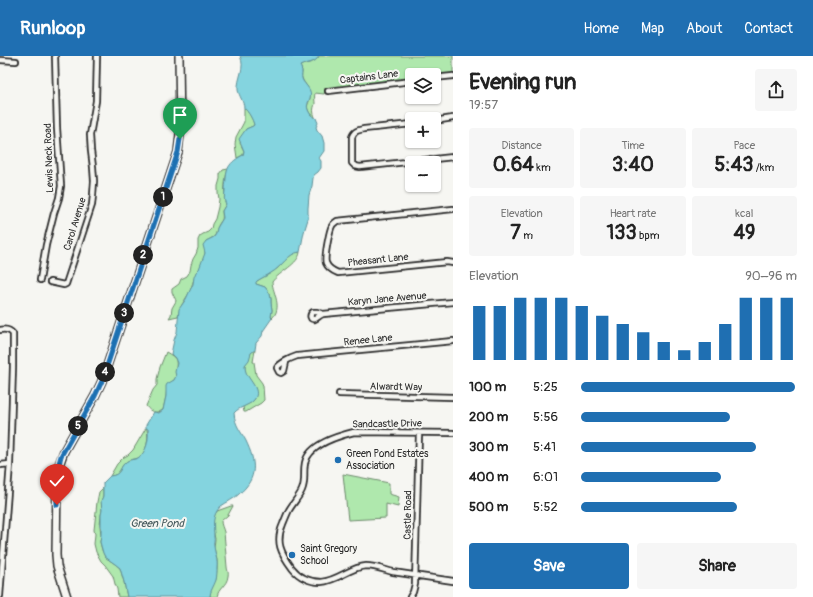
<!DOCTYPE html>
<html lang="en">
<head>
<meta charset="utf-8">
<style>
  :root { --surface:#fff; --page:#f6f6f6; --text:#222; --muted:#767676; --accent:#1f6fb2 }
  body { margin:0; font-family:Pangolin,sans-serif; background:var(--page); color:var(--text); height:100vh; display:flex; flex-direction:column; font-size:15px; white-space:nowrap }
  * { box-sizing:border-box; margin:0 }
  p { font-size:13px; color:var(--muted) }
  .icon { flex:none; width:22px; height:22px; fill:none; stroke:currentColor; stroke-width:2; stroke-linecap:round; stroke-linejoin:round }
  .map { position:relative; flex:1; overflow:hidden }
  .details { display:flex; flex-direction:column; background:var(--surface); width:360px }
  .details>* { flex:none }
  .buttons { position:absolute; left:405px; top:12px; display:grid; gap:8px }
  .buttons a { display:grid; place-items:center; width:36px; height:36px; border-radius:4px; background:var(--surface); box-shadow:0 1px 3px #0004; font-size:20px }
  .pin { position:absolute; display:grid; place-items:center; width:34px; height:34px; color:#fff; margin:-41px -17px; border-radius:50% 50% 50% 0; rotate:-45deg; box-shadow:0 0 4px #0007 }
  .pin .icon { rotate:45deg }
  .km { position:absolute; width:20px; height:20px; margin:-10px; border-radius:50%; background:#222; color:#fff; font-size:11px; line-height:20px; text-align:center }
  .round { display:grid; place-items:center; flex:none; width:42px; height:42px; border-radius:4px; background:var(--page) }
  .summary { display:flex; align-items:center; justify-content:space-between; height:68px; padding:0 16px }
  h1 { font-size:22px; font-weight:700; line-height:30px }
  .metrics { display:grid; grid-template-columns:repeat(3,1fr); gap:6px; height:68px; padding:4px 16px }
  .metrics div { display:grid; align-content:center; border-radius:4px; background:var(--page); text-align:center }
  .metrics b { font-size:20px; font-weight:700 }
  .metrics small { font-size:11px; font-weight:400 }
  .metrics p { font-size:11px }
  .chart { height:112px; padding:8px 16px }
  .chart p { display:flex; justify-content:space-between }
  .chart svg { width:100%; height:72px; margin-top:4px; stroke:var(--accent); stroke-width:6 }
  .cta { display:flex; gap:8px; margin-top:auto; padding:8px 16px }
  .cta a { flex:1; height:46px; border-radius:4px; background:var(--accent); color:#fff; font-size:16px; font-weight:700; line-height:46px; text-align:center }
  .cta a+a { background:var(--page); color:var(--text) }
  ul { padding:0 16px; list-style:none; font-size:13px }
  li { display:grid; grid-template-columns:64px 48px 1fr; align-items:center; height:30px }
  li i { height:10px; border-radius:5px; background:var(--accent) }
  header { display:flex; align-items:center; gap:24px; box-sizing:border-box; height:56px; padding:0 20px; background:var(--accent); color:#fff }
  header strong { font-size:19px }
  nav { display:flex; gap:22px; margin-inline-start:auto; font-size:14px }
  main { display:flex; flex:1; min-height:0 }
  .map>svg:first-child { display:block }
  .green { fill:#afe8ad; stroke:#6d8a6c }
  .water { fill:#84d4df; stroke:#609097 }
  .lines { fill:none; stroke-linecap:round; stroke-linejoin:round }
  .street-casing { stroke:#2b2b2b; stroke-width:8 }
  .secondary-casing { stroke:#2b2b2b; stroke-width:10 }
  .street { stroke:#f6f6f2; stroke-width:4.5 }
  .secondary { stroke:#f6f6f2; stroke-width:7 }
  .route-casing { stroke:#fff; stroke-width:8 }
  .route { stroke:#1f6fb2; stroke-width:5 }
  .poi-dot { fill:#1f6fb2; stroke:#f6f6f2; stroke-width:1.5 }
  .labels { text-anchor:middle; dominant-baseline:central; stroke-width:4; stroke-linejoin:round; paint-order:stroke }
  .street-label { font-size:10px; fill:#2b2b2b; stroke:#f6f6f2 }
  .poi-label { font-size:10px; fill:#2b2b2b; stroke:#f6f6f2; text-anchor:start }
  .water-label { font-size:11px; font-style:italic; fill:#415558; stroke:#f6f6f2 }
</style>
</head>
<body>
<header>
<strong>Runloop</strong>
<nav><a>Home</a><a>Map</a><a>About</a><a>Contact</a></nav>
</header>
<main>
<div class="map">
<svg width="453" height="541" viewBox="0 0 453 541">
  <rect width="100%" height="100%" fill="#f6f6f2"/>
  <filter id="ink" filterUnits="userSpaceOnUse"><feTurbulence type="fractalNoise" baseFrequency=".025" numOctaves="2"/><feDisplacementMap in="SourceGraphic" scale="8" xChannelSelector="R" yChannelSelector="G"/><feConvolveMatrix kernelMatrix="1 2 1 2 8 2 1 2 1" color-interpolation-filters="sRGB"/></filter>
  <g filter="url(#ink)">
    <!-- green -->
    <path class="green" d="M319,0H453V18L434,20V19H412V23L326,33L324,38L315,37C314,41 315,44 315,48C313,53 313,56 315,61L311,59C303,48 311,48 310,39C310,32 304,28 302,22C301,20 302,18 302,16C302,14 301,12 300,10C307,6 315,8 319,0Z
      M244,52C248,55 253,63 254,69L253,70L246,73L240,87L244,95L243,99L237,102L235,88L236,81L244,66Z
      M228,113C225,120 223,142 226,148L222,155C223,166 222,162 218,170C216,174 218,173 216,177C215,181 210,183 206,185C206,189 206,193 205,197C205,200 201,209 200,212C198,215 196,217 195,220C193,225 192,230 190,235C185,245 180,249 178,260L169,262L171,259L172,252L176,245C175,241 171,237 172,233L179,228L181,223L187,220L190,215L191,209L193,203L196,198L198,192V184L200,180L203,178L208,176L211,173L212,168L215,163L218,151L219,143L218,137V130L220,123V118L223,114Z
      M295,196H300C299,208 279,216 272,226C273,237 283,252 272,262L271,261L272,254L271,247V243L270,238L265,231L256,228L255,226L257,225L278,212L287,202Z
      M255,294L253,306H254L256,319L262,327L263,330L264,344L261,347L246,356H244L243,351C247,348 253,347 255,342C260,329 243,322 245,310C245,309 247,304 248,304C249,299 250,296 255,294Z
      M166,296C176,302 177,302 176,314C175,317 177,321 174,324C172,326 169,327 167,330L166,340L163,354C156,358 150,356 146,350L153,334L157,329V323L160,311Z
      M146,372L147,373C149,383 147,397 138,402C134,404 129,403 126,406C119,411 122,419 110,420L117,408L124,401L128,399L133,394Z
      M343,418L389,427V438L399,441L398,451L386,448V462L348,464Z
      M103,432V440L102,443V454L101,459L100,470L101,479L100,486L102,494L105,501L115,508L120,512L124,526L127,541H118L117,533L115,528L113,520L105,509L101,505L96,496L94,488L95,478L94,474L97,446L99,436Z
      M231,450H233L228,459L221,465C221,469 223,472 224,476C225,488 226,499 227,511C227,514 229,516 228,520C227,530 218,532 217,541H210V537L216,523L217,513V504L214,492L215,483L213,473V461L217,455Z"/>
    <!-- water -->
    <path class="water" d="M240,0H319C315,8 307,6 300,10C301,12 302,14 302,16C302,20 301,21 303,25C305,28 309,32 310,35C313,45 302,47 311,59L316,62L318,67L316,71L317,74L322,80L324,87V95L319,102L321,105V112L318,116L314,119L313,122L312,130L309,139L308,152V163L304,176L300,196C288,197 282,211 271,217C267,220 261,222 257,225L256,226V228L265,231L270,238L271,243V247L272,254L271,261L272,262L263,275L262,280L256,287L255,294L251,297L249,304L245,309C245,311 245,313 246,316C249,325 263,335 253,345C248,350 239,351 234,357C235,370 241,375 246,385C256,406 258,422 239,438C234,443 227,446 221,450C211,460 214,469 214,481C215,484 213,487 214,490C215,498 218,504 217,512C217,515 217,520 216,524C214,530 210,535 210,541H127L124,526L120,512L115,508L105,501L103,497L100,486L101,479V459L102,454L101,445L103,440V427L110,420C122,419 119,411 126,406C129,403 134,404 138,402C147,396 149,383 148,373L146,372V369L154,356L159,357L163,354L166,340V330L167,328L174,324L176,320L175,316L177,307L175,302L171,298L174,284L177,276L179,253L186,243L193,228L194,221L196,216L199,213L205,197L203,189L206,185L214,181L216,178L217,172L223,162L222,155L226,148C223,143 225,139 225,133C227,114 225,109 243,99L244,95L239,83L246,73L253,70L254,69C253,64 248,55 244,52C244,46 239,40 238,34C237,22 246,12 240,0Z"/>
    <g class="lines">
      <defs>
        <path id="street" d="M0,4L16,5
          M434,22L453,20
          M328,35L412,25
          M434,65L453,62
          M412,68L364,73C358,74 354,75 352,81V107L355,110L360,111L453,101
          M453,153L337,165C334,167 332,169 331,172C329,178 324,202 326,207C328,212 333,215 338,217L447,206L453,207
          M40,224L46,189L54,157L59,142L61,130L57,72L55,0
          M50,226L64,229L66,228L92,149L93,139L94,125L93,111L91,95L90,79L96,45L97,0
          M313,256H317L323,258C320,259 317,262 315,263C310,264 309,259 313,256Z
          M323,258L453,246
          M0,274C5,273 10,274 13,278V311L10,408L0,540
          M286,306L284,315L281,317L279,316L277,312C280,307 291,302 297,300L453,285
          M339,338L453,341
          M453,377L354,376C338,380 309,388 305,407C303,416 306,425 302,434C299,441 293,447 289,454C287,458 285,463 283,468C275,486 281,497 292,512C299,521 310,526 321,526C338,525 350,511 366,510C375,510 385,514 393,516C413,519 433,522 453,525
          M0,409L10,408
          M410,541L413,536L415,528L419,377"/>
        <path id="secondary" d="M67,541L57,510L56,499L57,424L59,409L64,395L95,340L102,325L178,96L180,78L179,0"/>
      </defs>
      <!-- street casing -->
      <use href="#street" class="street-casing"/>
      <!-- secondary casing -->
      <use href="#secondary" class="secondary-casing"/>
      <!-- street -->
      <use href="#street" class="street"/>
      <!-- secondary -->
      <use href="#secondary" class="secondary"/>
    </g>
  </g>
  <g class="lines" filter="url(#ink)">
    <defs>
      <path id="route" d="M57,449C57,433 56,416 61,400L95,340L102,325L178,96L180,83"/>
    </defs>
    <!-- route casing -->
    <use href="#route" class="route-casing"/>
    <!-- route -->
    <use href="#route" class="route"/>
  </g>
  <!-- markers -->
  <g class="poi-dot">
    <circle cx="338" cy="404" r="4"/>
    <circle cx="292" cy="499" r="4"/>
  </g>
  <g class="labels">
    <!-- street labels -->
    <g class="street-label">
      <text transform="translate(369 21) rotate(-7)">Captains Lane</text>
      <text transform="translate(49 102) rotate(-92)">Lewis Neck Road</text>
      <text transform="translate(75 168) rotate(-73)">Carol Avenue</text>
      <text transform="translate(378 204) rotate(-6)">Pheasant Lane</text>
      <text transform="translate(387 243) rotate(-5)">Karyn Jane Avenue</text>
      <text transform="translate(368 284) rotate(-6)">Renee Lane</text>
      <text transform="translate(396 331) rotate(1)">Alwardt Way</text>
      <text transform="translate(387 368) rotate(-1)">Sandcastle Drive</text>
      <text transform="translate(408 459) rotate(-89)">Castle Road</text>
    </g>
    <!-- poi labels -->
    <g class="poi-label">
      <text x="346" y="398">Green Pond Estates<tspan x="346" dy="12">Association</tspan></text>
      <text x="300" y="493">Saint Gregory<tspan x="300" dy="12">School</tspan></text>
    </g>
    <!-- water labels -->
    <g class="water-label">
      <text x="157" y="467">Green Pond</text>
    </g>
  </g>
</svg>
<div class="buttons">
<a><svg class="icon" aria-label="layers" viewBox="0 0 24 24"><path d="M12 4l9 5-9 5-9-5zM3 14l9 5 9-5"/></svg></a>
<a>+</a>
<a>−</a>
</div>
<div class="pin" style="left:180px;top:83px;background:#1e9e55"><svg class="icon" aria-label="arrive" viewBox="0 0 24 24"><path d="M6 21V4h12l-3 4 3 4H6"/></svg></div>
<div class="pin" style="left:57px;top:449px;background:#d93025"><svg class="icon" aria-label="check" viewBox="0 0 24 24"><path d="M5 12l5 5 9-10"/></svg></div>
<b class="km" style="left:163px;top:141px">1</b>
<b class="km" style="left:143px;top:199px">2</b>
<b class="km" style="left:124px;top:257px">3</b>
<b class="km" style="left:105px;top:316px">4</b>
<b class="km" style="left:78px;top:370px">5</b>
</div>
<section class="details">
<div class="summary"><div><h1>Evening run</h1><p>19:57</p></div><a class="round"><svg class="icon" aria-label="share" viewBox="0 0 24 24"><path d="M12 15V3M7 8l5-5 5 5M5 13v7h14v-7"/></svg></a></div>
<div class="metrics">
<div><p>Distance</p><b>0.64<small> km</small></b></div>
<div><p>Time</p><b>3:40</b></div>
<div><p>Pace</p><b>5:43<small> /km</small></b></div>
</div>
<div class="metrics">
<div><p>Elevation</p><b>7<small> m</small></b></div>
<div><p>Heart rate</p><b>133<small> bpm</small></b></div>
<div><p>kcal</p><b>49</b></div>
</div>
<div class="chart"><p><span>Elevation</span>90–96 m</p>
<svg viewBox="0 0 160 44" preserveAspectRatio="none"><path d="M5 44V11M15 44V11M25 44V6M35 44V6M45 44V6M55 44V11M65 44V17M75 44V22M85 44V27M95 44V33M105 44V38M115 44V33M125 44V22M135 44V6M145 44V6M155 44V6"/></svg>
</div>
<ul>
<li><b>100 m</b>5:25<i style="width:99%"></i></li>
<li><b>200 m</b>5:56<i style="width:69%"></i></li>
<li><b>300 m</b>5:41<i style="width:81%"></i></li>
<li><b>400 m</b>6:01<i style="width:65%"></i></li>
<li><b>500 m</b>5:52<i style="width:72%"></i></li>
</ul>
<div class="cta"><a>Save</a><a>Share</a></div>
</section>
</main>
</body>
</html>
